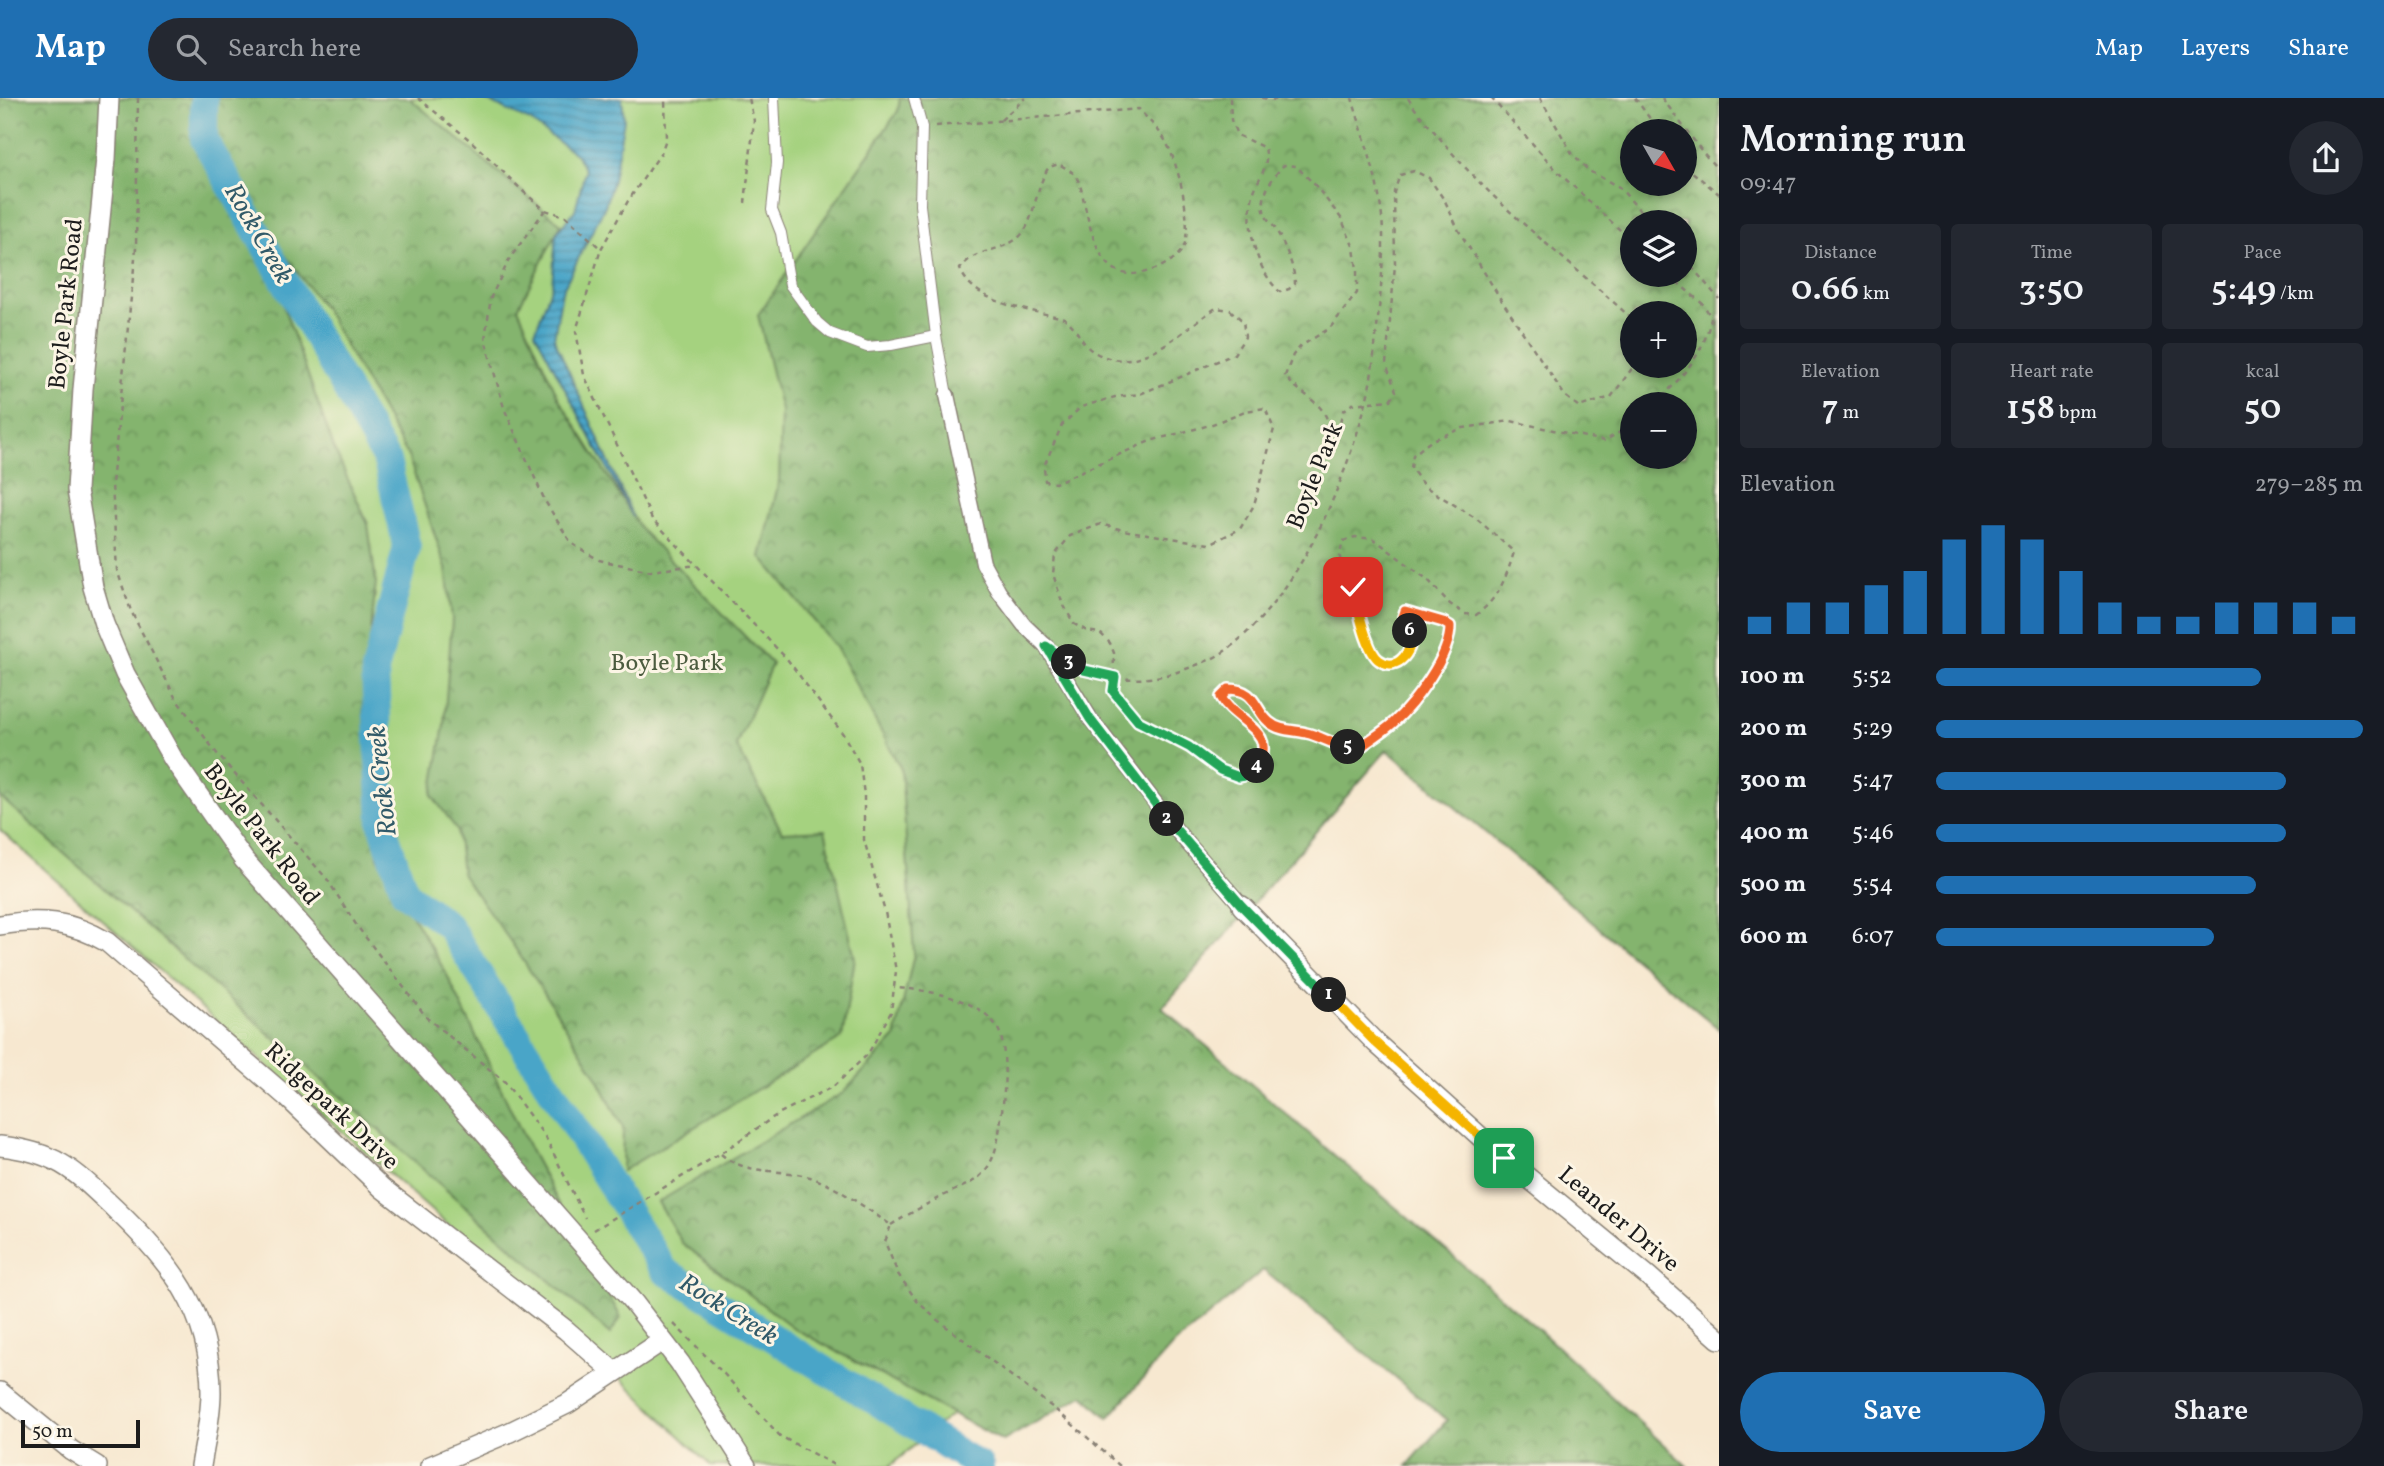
<!DOCTYPE html>
<html lang="en">
<head>
<meta charset="utf-8">
<style>
  :root { --surface:#171b24; --page:#242831; --text:#f1f3f6; --muted:#9ea1a6; --accent:#1f6fb2 }
  body { margin:0; font-family:Vollkorn,serif; background:var(--page); color:var(--text); height:100vh; display:flex; flex-direction:column; font-size:26px; white-space:nowrap }
  * { box-sizing:border-box; margin:0 }
  p { font-size:23px; color:var(--muted) }
  .icon { flex:none; width:38px; height:38px; fill:none; stroke:currentColor; stroke-width:2; stroke-linecap:round; stroke-linejoin:round }
  .map { position:relative; flex:1; overflow:hidden }
  .details { display:flex; flex-direction:column; background:var(--surface); width:665px }
  .details>* { flex:none }
  .needle { width:46px; rotate:129deg }
  .fabs { position:absolute; left:1620px; top:21px; display:grid; gap:14px }
  .fabs a { display:grid; place-items:center; width:77px; height:77px; border-radius:50%; background:var(--surface); box-shadow:0 4px 10px #0003; font-size:35px }
  .scale { position:absolute; left:21px; bottom:18px; width:119px; box-sizing:border-box; padding-left:7px; border:4px solid #1c1c1c; border-top:0; font-size:19px; line-height:24px; white-space:nowrap; color:#1c1c1c; -webkit-text-stroke:5px #fcf5e5; paint-order:stroke }
  .pin { position:absolute; display:grid; place-items:center; width:60px; height:60px; color:#fff; margin:-30px; border-radius:14px; box-shadow:0 4px 10px #0006 }
  .km { position:absolute; width:35px; height:35px; margin:-18px; border-radius:50%; background:#222; color:#fff; font-size:19px; line-height:35px; text-align:center }
  .round { display:grid; place-items:center; flex:none; width:74px; height:74px; border-radius:37px; background:var(--page) }
  .overview { display:flex; align-items:center; justify-content:space-between; height:119px; padding:0 21px }
  h1 { font-size:38px; font-weight:600; line-height:52px }
  .metrics { display:grid; grid-template-columns:repeat(3,1fr); gap:10px; height:119px; padding:7px 21px }
  .metrics div { display:grid; align-content:center; border-radius:7px; background:var(--page); text-align:center }
  .metrics b { font-size:35px; font-weight:600 }
  .metrics small { font-size:19px; font-weight:400 }
  .metrics p { font-size:19px }
  .chart { height:196px; padding:14px 21px }
  .chart p { display:flex; justify-content:space-between }
  .chart svg { width:100%; height:126px; margin-top:7px; stroke:var(--accent); stroke-width:6 }
  .primary-button { display:flex; gap:14px; margin-top:auto; padding:14px 21px }
  .primary-button a { flex:1; height:80px; border-radius:42px; background:var(--accent); color:#fff; font-size:28px; font-weight:600; line-height:80px; text-align:center }
  .primary-button a+a { background:var(--page); color:var(--text) }
  ul { padding:0 21px; list-style:none; font-size:23px }
  li { display:grid; grid-template-columns:112px 84px 1fr; align-items:center; height:52px }
  li i { height:18px; border-radius:9px; background:var(--accent) }
  header { display:flex; align-items:center; gap:42px; box-sizing:border-box; height:98px; padding:0 35px; background:var(--accent); color:#fff }
  header strong { font-size:33px }
  nav { display:flex; gap:38px; margin-inline-start:auto; font-size:24px }
  .search { width:490px; height:63px; background:var(--page); display:flex; align-items:center; gap:18px; box-sizing:border-box; padding:0 24px; border-radius:38px; color:var(--muted); font-size:26px }
  main { display:flex; flex:1; min-height:0 }
  .map>svg:first-child { display:block }
  .green { fill:#a5d27f; stroke:#60774e; stroke-width:2; fill-rule:evenodd }
  .forest { fill:url(#forest-crowns); stroke:#506845; stroke-width:2; fill-rule:evenodd }
  .water { fill:url(#water-rules); stroke:#336072; stroke-width:2 }
  .lines { fill:none; stroke-linecap:round; stroke-linejoin:round }
  .river { stroke:#4aa5c8; stroke-width:28 }
  .service-casing { stroke:#8a8276; stroke-width:12 }
  .pedestrian-casing { stroke:#8a8276; stroke-width:17 }
  .minor-casing { stroke:#8a8276; stroke-width:22 }
  .path { stroke:#8a8276; stroke-width:2.5; stroke-dasharray:5 5; stroke-linecap:butt }
  .service { stroke:#fff; stroke-width:10 }
  .pedestrian { stroke:#fff; stroke-width:14 }
  .minor { stroke:#fff; stroke-width:19 }
  .split-1-casing { stroke:#fff; stroke-width:14 }
  .split-2-casing { stroke:#fff; stroke-width:14 }
  .split-3-casing { stroke:#fff; stroke-width:14 }
  .split-4-casing { stroke:#fff; stroke-width:14 }
  .split-5-casing { stroke:#fff; stroke-width:14 }
  .split-6-casing { stroke:#fff; stroke-width:14 }
  .split-7-casing { stroke:#fff; stroke-width:14 }
  .split-1 { stroke:#f5b400; stroke-width:9 }
  .split-2 { stroke:#22a559; stroke-width:9 }
  .split-3 { stroke:#22a559; stroke-width:9 }
  .split-4 { stroke:#22a559; stroke-width:9 }
  .split-5 { stroke:#f0652b; stroke-width:9 }
  .split-6 { stroke:#f0652b; stroke-width:9 }
  .split-7 { stroke:#f5b400; stroke-width:9 }
  .labels { text-anchor:middle; dominant-baseline:central; stroke-width:6; stroke-linejoin:round; paint-order:stroke }
  .street-label { font-size:24px; fill:#1c1c1c; stroke:#fcf5e5 }
  .park-label { font-size:24px; fill:#4c5c3f; stroke:#fcf5e5 }
  .water-label { font-size:26px; font-style:italic; fill:#315a69; stroke:#fcf5e5 }
</style>
</head>
<body>
<header>
<strong>Map</strong>
<div class="search"><svg class="icon" aria-label="search" viewBox="0 0 24 24"><circle cx="10" cy="10" r="6"/><path d="M15 15l6 6"/></svg>Search here</div>
<nav><a>Map</a><a>Layers</a><a>Share</a></nav>
</header>
<main>
<div class="map">
<svg width="1719" height="1368" viewBox="0 0 1719 1368">
  <defs>
    <pattern id="forest-crowns" width="20" height="18" patternUnits="userSpaceOnUse" patternTransform="scale(1.75)"><rect width="20" height="18" fill="#84b46e"/><path d="M2 6a3 3 0 1 1 6 0M12 15a3 3 0 1 1 6 0" fill="none" stroke="#6b925a"/></pattern>
    <pattern id="water-rules" width="6" height="5" patternUnits="userSpaceOnUse" patternTransform="scale(1.75)"><rect width="6" height="5" fill="#4aa5c8"/><path d="M0 2.5h6" fill="none" stroke="#3d86a2"/></pattern>
  </defs>
  <rect width="100%" height="100%" fill="#fcf5e5"/>
  <filter id="ink" filterUnits="userSpaceOnUse"><feTurbulence type="fractalNoise" baseFrequency=".0143" numOctaves="2"/><feDisplacementMap in="SourceGraphic" scale="14" xChannelSelector="R" yChannelSelector="G"/><feConvolveMatrix kernelMatrix="1 2 1 2 8 2 1 2 1" color-interpolation-filters="sRGB"/></filter>
  <filter id="wash" filterUnits="userSpaceOnUse"><feTurbulence type="fractalNoise" baseFrequency=".00686" numOctaves="4" result="noise"/><feDisplacementMap in="SourceGraphic" scale="28" xChannelSelector="R" yChannelSelector="G"/><feGaussianBlur stdDeviation="1.57" result="paint"/><feColorMatrix in="noise" values="0 0 0 0 0 0 0 0 0 0 0 0 0 0 0 0 0 1.4 0 .05"/><feComposite in="paint" operator="in"/></filter>
  <g filter="url(#wash)">
    <rect width="100%" height="100%" fill="#f7e8d0"/>
    <!-- green -->
    <path class="green" d="M0,0H1719V403L1435,545L1138,878L1132,1165L890,1368H711L613,1273L0,732ZM1633,33H1685V86H1633ZM1633,124H1685V177H1633ZM1633,215H1685V268H1633ZM1633,306H1685V359H1633Z"/>
    <!-- forest -->
    <path class="forest" d="M0,0H409L561,126L518,210L558,299L642,433L772,566L736,647L782,734L825,732L855,860L842,940L622,1073L623,1030L597,979L547,899L513,847L462,776L457,732L432,697L444,627L452,521L446,470L408,358L325,212L282,153L283,207L335,353L368,426L376,484L363,610L378,759L446,875L530,1052L621,1220L610,1236L0,699Z
      M900,0H1719V931L1387,652L1162,910L1537,1230L1687,1368H1407L1447,1322L1263,1172L1171,1249L1108,1320L1083,1297L1003,1343L795,1231L682,1145L658,1104L843,995L895,940L914,856L901,671L836,549L761,459L779,383L781,312L758,217L898,13ZM1633,33H1685V86H1633ZM1633,124H1685V177H1633ZM1633,215H1685V268H1633ZM1633,306H1685V359H1633Z"/>
    <!-- water -->
    <path class="water" d="M481,0H622L624,22L613,82L605,108L562,193L554,240L633,419L535,234L552,187L556,136L575,112L585,73L577,57L530,23Z"/>
    <g class="lines">
      <!-- river -->
      <path class="river" d="M204,0V41L387,363L407,449L375,573L382,726L405,795L448,827L665,1173L980,1368"/>
    </g>
  </g>
  <g filter="url(#ink)">
    <g class="lines">
      <defs>
        <path id="service" d="M774,0L777,65L772,112L781,135L790,187L817,224L830,235L867,249L891,247L936,238
          M914,0L922,29L920,107L936,238L947,297"/>
        <path id="pedestrian" d="M947,297L983,465L999,494L1024,527L1046,548L1090,620L1177,733L1242,808"/>
        <path id="minor" d="M109,0L106,61L83,291L77,392L93,489L104,526L125,576L173,661L244,762L634,1205L680,1265L746,1368
          M1242,808L1376,945L1504,1060L1648,1178L1719,1241
          M0,827C40,820 71,823 107,844L288,1000L382,1090L566,1232L613,1273
          M0,1048C57,1054 74,1072 114,1110C169,1162 211,1213 211,1294C211,1319 205,1343 201,1368
          M0,1294L71,1352L97,1368
          M430,1368L510,1334L567,1306L662,1243"/>
      </defs>
      <!-- service casing -->
      <use href="#service" class="service-casing"/>
      <!-- pedestrian casing -->
      <use href="#pedestrian" class="pedestrian-casing"/>
      <!-- minor casing -->
      <use href="#minor" class="minor-casing"/>
      <!-- path -->
      <path class="path" d="M138,0L136,150L112,386L117,472L131,513L176,601L218,657L327,781L357,828L427,920L505,984L546,1040L585,1120
        M418,0L471,43L525,95L545,112L565,118L601,151
        M1230,0L1231,22L1237,37L1265,50C1270,71 1258,78 1253,97C1245,128 1256,172 1280,194L1289,191L1295,186C1295,169 1284,145 1275,130C1272,126 1267,121 1265,116C1259,99 1272,79 1284,67L1296,68L1315,87L1341,120L1354,150L1357,171V195L1330,230L1301,248L1293,257L1285,278C1297,295 1325,304 1328,326C1330,339 1323,352 1324,365L1328,367L1343,313L1352,306L1390,302L1396,293L1386,266L1395,167L1394,94L1400,77L1414,73L1429,80L1445,103L1459,133L1500,200L1565,298L1579,309L1611,299L1634,268
        M1262,0L1275,2L1277,0
        M1408,0C1416,14 1428,26 1438,38C1494,108 1568,161 1633,222
        M1491,0L1559,75L1633,144
        M1540,0L1572,55L1589,73L1619,89L1650,124
        M1635,0L1659,33
        M1662,0L1701,52L1719,73
        M1001,22L1025,0
        M936,28L1139,11C1148,22 1160,32 1166,44C1178,65 1193,125 1184,148C1177,165 1146,177 1129,176C1098,174 1090,129 1084,104C1082,95 1080,81 1073,75C1069,71 1063,69 1059,66L1049,69C1036,87 1034,123 1022,136C1005,155 975,149 960,171C975,207 1031,212 1064,220C1079,230 1080,247 1096,255C1139,279 1182,232 1216,210L1230,212L1243,223L1245,239L1234,256L1176,281L1140,296L1115,299L1081,309L1062,327L1044,368L1045,383L1055,385L1150,343L1210,327L1245,313L1265,310L1274,331L1254,407L1240,431L1209,446L1123,432L1101,426L1070,438L1055,457L1053,476L1062,504L1074,526L1087,533L1100,535L1110,545L1114,555L1113,593L1138,623L1189,649L1220,672L1239,679L1252,676C1283,627 1237,630 1221,599L1229,591H1240L1254,600L1269,625L1283,631L1309,635L1332,647L1358,651C1369,642 1382,634 1393,625C1414,606 1451,557 1450,528L1443,524L1405,513L1403,519L1413,541C1409,553 1406,562 1393,565C1366,571 1360,508 1353,489C1350,480 1340,469 1340,459C1340,454 1342,448 1343,443L1355,439L1374,441L1428,482L1450,506L1465,516L1476,517C1499,500 1506,480 1514,454L1477,421L1424,388L1411,370L1413,357L1432,342L1463,330L1511,323L1604,343L1633,327
        M1685,68L1719,96
        M745,105L754,23L749,0
        M545,112L510,160L491,199L485,241L504,310L545,403L571,445L599,462L651,473L697,467
        M1685,161L1719,201
        M1655,306C1681,280 1704,257 1711,220L1704,207L1669,177
        M1078,569C1114,585 1151,584 1186,571C1199,566 1214,561 1225,553C1297,500 1342,393 1365,308C1372,283 1374,256 1377,230C1380,202 1383,173 1383,145C1384,95 1366,47 1352,0
        M721,1056C746,1078 780,1070 810,1079C839,1089 865,1110 891,1127L885,1144L898,1176L917,1203L935,1220L1056,1312L1120,1368
        M891,1127C909,1116 928,1105 947,1096C960,1089 974,1086 984,1074C998,1058 999,1033 1002,1013C1005,994 1007,951 999,933C985,901 926,891 894,890
        M594,1132L721,1055L778,1016L834,988L868,956L891,914L896,873L885,814L864,742V697L860,666L843,636L787,561L652,421L584,277L576,233L601,151L628,103L661,55L666,41L665,0
        M674,1226L724,1276L780,1338L836,1368"/>
      <!-- service -->
      <use href="#service" class="service"/>
      <!-- pedestrian -->
      <use href="#pedestrian" class="pedestrian"/>
      <!-- minor -->
      <use href="#minor" class="minor"/>
    </g>
  </g>
  <g class="lines" filter="url(#ink)">
    <defs>
      <path id="split-1" d="M1329,897L1376,945L1504,1060"/>
      <path id="split-2" d="M1167,721L1242,808L1329,897"/>
      <path id="split-3" d="M1069,564L1046,548L1090,621L1167,721"/>
      <path id="split-4" d="M1069,564L1084,572L1115,579L1113,593L1138,623L1189,649L1220,672L1239,679L1252,676L1257,668"/>
      <path id="split-5" d="M1257,668C1280,632 1233,624 1221,599L1229,591C1257,592 1253,610 1269,624C1279,633 1294,632 1306,635C1321,638 1330,646 1348,649"/>
      <path id="split-6" d="M1348,649L1358,651C1369,642 1382,635 1393,625C1414,606 1451,557 1450,528L1443,524L1405,513L1403,519L1410,533"/>
      <path id="split-7" d="M1353,489C1357,506 1366,553 1379,562C1398,576 1416,550 1410,533"/>
    </defs>
    <!-- split-1 casing -->
    <use href="#split-1" class="split-1-casing"/>
    <!-- split-2 casing -->
    <use href="#split-2" class="split-2-casing"/>
    <!-- split-3 casing -->
    <use href="#split-3" class="split-3-casing"/>
    <!-- split-4 casing -->
    <use href="#split-4" class="split-4-casing"/>
    <!-- split-5 casing -->
    <use href="#split-5" class="split-5-casing"/>
    <!-- split-6 casing -->
    <use href="#split-6" class="split-6-casing"/>
    <!-- split-7 casing -->
    <use href="#split-7" class="split-7-casing"/>
    <!-- split-1 -->
    <use href="#split-1" class="split-1"/>
    <!-- split-2 -->
    <use href="#split-2" class="split-2"/>
    <!-- split-3 -->
    <use href="#split-3" class="split-3"/>
    <!-- split-4 -->
    <use href="#split-4" class="split-4"/>
    <!-- split-5 -->
    <use href="#split-5" class="split-5"/>
    <!-- split-6 -->
    <use href="#split-6" class="split-6"/>
    <!-- split-7 -->
    <use href="#split-7" class="split-7"/>
  </g>
  <g class="labels">
    <!-- street labels -->
    <g class="street-label">
      <text transform="translate(67 206) rotate(-84)">Boyle Park Road</text>
      <text transform="translate(1316 378) rotate(-68)">Boyle Park</text>
      <text transform="translate(261 737) rotate(52)">Boyle Park Road</text>
      <text transform="translate(331 1009) rotate(43)">Ridgepark Drive</text>
      <text transform="translate(1618 1122) rotate(40)">Leander Drive</text>
    </g>
    <!-- park labels -->
    <g class="park-label">
      <text x="667" y="566">Boyle Park</text>
    </g>
    <!-- water labels -->
    <g class="water-label">
      <text transform="translate(258 136) rotate(60)">Rock Creek</text>
      <text transform="translate(383 683) rotate(-96)">Rock Creek</text>
      <text transform="translate(728 1212) rotate(32)">Rock Creek</text>
    </g>
  </g>
</svg>
<div class="fabs">
<a><svg class="needle" viewBox="-14 -14 28 28"><path d="M0-13l5 13h-10z" fill="#e53935"/><path d="M0 13l5-13h-10z" fill="#9ea1a6"/></svg></a>
<a><svg class="icon" aria-label="layers" viewBox="0 0 24 24"><path d="M12 4l9 5-9 5-9-5zM3 14l9 5 9-5"/></svg></a>
<a>+</a>
<a>−</a>
</div>
<div class="scale">50 m</div>
<div class="pin" style="left:1504px;top:1060px;background:#1e9e55"><svg class="icon" aria-label="arrive" viewBox="0 0 24 24"><path d="M6 21V4h12l-3 4 3 4H6"/></svg></div>
<div class="pin" style="left:1353px;top:489px;background:#d93025"><svg class="icon" aria-label="check" viewBox="0 0 24 24"><path d="M5 12l5 5 9-10"/></svg></div>
<b class="km" style="left:1329px;top:897px">1</b>
<b class="km" style="left:1167px;top:721px">2</b>
<b class="km" style="left:1069px;top:564px">3</b>
<b class="km" style="left:1257px;top:668px">4</b>
<b class="km" style="left:1348px;top:649px">5</b>
<b class="km" style="left:1410px;top:533px">6</b>
</div>
<section class="details">
<div class="overview"><div><h1>Morning run</h1><p>09:47</p></div><a class="round"><svg class="icon" aria-label="share" viewBox="0 0 24 24"><path d="M12 15V3M7 8l5-5 5 5M5 13v7h14v-7"/></svg></a></div>
<div class="metrics">
<div><p>Distance</p><b>0.66<small> km</small></b></div>
<div><p>Time</p><b>3:50</b></div>
<div><p>Pace</p><b>5:49<small> /km</small></b></div>
</div>
<div class="metrics">
<div><p>Elevation</p><b>7<small> m</small></b></div>
<div><p>Heart rate</p><b>158<small> bpm</small></b></div>
<div><p>kcal</p><b>50</b></div>
</div>
<div class="chart"><p><span>Elevation</span>279–285 m</p>
<svg viewBox="0 0 160 44" preserveAspectRatio="none"><path d="M5 44V38M15 44V33M25 44V33M35 44V27M45 44V22M55 44V11M65 44V6M75 44V11M85 44V22M95 44V33M105 44V38M115 44V38M125 44V33M135 44V33M145 44V33M155 44V38"/></svg>
</div>
<ul>
<li><b>100 m</b>5:52<i style="width:76%"></i></li>
<li><b>200 m</b>5:29<i style="width:100%"></i></li>
<li><b>300 m</b>5:47<i style="width:82%"></i></li>
<li><b>400 m</b>5:46<i style="width:82%"></i></li>
<li><b>500 m</b>5:54<i style="width:75%"></i></li>
<li><b>600 m</b>6:07<i style="width:65%"></i></li>
</ul>
<div class="primary-button"><a>Save</a><a>Share</a></div>
</section>
</main>
</body>
</html>
